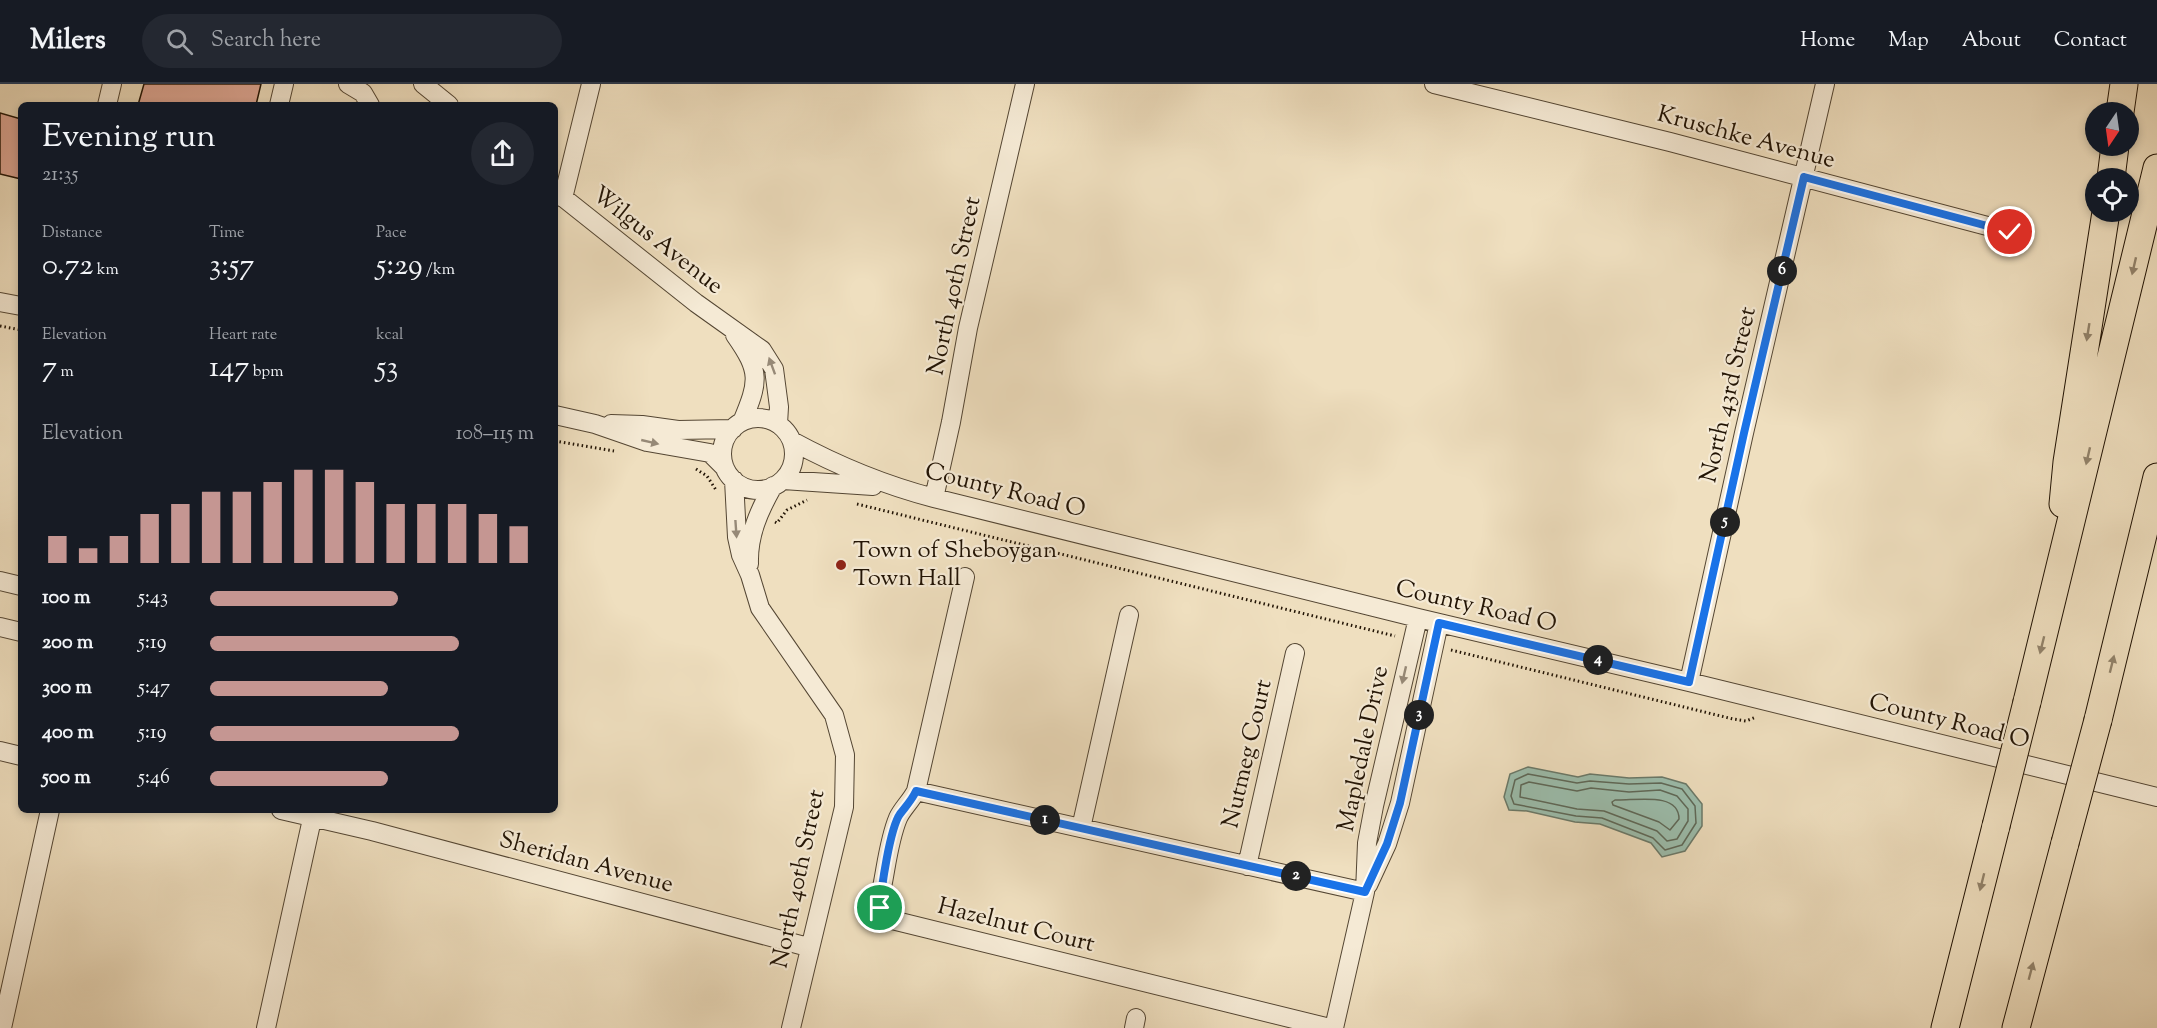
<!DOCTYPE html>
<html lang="en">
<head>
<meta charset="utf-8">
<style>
  :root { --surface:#171b24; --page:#242831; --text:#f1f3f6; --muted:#9ea1a6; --line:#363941; --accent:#c59692 }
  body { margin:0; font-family:"Sorts Mill Goudy",serif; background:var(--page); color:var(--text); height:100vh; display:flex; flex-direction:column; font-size:22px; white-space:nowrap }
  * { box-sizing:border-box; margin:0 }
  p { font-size:20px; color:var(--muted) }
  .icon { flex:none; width:33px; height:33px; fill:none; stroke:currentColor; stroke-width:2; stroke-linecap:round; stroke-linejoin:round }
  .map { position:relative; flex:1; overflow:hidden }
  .sheet { position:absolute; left:18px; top:18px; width:540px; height:711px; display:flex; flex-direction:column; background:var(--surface); border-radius:9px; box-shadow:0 3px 9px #0003 }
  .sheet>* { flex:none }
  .needle { width:39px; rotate:193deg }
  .tools { position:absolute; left:2085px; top:18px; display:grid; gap:12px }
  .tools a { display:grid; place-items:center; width:54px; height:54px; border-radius:50%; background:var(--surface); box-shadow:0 3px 9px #0003; font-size:30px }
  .pin { position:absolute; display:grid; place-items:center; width:51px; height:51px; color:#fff; margin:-26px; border:3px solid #fff; border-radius:50%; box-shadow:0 2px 6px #0007 }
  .km { position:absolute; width:30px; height:30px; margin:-15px; border-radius:50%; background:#222; color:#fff; font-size:16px; line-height:30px; text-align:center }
  .round { display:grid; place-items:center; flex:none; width:63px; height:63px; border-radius:32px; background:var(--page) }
  .overview { display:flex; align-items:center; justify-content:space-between; height:102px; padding:0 24px }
  h1 { font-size:33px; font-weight:600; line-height:45px }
  .stats { display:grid; grid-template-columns:repeat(3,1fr); gap:9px; height:102px; padding:6px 24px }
  .stats div { display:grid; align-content:center }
  .stats b { font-size:30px; font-weight:600 }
  .stats small { font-size:16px; font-weight:400 }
  .stats p { font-size:16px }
  .chart { height:168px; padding:12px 24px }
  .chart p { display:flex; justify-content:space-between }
  .chart svg { width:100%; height:108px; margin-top:6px; stroke:var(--accent); stroke-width:6 }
  ul { padding:0 24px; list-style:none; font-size:20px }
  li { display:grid; grid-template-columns:96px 72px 1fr; align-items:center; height:45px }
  li i { height:15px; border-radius:8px; background:var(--accent) }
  header { display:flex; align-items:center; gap:36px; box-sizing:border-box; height:84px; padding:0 30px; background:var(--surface); border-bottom:2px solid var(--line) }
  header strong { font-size:28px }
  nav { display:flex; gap:33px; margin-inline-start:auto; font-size:21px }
  .search { width:420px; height:54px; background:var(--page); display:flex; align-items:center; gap:15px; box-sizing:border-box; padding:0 21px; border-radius:33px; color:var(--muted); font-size:22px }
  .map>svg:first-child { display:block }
  .water { fill:#9bbdac; stroke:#6a7969; stroke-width:1.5 }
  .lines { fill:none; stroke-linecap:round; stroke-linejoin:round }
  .shore { stroke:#5e6858; stroke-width:1.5 }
  .building { fill:#dfa896; stroke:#211304; stroke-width:1.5 }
  .minor-casing { stroke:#544633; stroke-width:20 }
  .highway-casing { stroke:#211304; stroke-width:29 }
  .path { stroke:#211304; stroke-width:3; stroke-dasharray:1.5 3; stroke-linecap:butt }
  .minor { stroke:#f5ead5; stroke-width:18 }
  .highway { stroke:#efdfbf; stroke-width:27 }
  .highway-bridge-casing { stroke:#211304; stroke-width:29; stroke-linecap:butt }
  .highway-bridge { stroke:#efdfbf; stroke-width:27 }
  .oneway { fill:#92836b }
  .oneway2 { fill:#968977 }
  .route-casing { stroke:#fff; stroke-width:12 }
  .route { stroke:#1a73e8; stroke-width:8 }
  .poi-dot { fill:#8f2418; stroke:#f5ead5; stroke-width:2 }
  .labels { text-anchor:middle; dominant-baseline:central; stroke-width:4.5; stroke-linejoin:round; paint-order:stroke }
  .street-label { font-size:24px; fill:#211304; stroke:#f5ead5 }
  .poi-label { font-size:24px; fill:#211304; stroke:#f5ead5; text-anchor:start }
</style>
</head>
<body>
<header>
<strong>Milers</strong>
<div class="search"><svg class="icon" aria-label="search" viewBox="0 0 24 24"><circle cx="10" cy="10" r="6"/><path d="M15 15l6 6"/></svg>Search here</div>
<nav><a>Home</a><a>Map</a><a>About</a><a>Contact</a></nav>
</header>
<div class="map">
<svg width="2157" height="944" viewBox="0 0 2157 944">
  <rect width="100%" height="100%" fill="#efdfbf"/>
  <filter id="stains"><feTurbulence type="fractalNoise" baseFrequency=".00333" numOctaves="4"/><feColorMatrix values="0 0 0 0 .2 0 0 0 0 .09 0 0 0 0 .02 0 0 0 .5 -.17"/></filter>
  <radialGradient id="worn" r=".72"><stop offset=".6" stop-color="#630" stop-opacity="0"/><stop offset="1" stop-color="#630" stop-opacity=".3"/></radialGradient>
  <!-- water -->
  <path class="water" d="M1528,683L1578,693L1590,690L1629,694L1662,693L1686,700L1702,720V742L1685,767L1662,773L1651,759L1600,740L1575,738L1527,727L1509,726L1504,713L1510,690Z"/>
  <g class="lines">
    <!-- shore -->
    <path class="shore" d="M1528,690L1577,699L1590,697L1629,700L1661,699L1682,705L1695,722L1696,739L1682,761L1665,766L1653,754L1602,734L1576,732L1514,720L1511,712L1515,696Z
      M1529,698L1577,707L1591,704L1629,708L1660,706L1677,712L1688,725V737L1677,755L1667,757L1657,747L1604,727L1577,725L1520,713L1521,701Z
      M1615,716C1634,717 1679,707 1679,735L1670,746L1659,738L1613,721L1612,718Z"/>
  </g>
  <!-- building -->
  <path class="building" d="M144,0H261L256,21H138Z
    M0,29L21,35V95L0,90Z"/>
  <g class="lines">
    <defs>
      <path id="minor" d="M348,0L363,9L370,21
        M423,0L449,21
        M1434,0L1670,58L2010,148
        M107,21L112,0
        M279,21L284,0
        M555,107L696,219L762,266L774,285L779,323L778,340
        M563,114L591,0
        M0,218L21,222
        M735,251C761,288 759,297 742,338
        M555,331L595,340L647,358L710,369L725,384
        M722 370a36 36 0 1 1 72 0a36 36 0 1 1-72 0Z
        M611,340L642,341L678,346L733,345
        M792,357C838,382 884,401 934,414L1418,534L1689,598L2157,713
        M734,396L737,453L741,471L750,491L760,524L834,631L845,671L844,723L791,944
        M783,396L873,402
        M934,414L951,338L968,244L1025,0
        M749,480C748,451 759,427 773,402
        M965,493L916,707C911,717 902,725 898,734C888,758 886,787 880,813C880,824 882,829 892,836L1330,944
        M0,497L21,502
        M0,543L21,548
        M1689,598L1744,349L1825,0
        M0,667L21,672
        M916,707L1365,808
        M281,726L372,747L808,863
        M1081,744L1129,531
        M1247,782L1295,569
        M1368,801L1387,760L1400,719L1439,539
        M2,944L50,726
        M266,944L314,726
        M1134,944L1136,934
        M1334,944L1365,808L1367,759L1374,722L1418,534"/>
      <path id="highway" d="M2120,28L2124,0
        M2111,94L2115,62
        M2063,420L2067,378L2106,128
        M2027,618L2157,84
        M2098,636L2157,393
        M1945,944L1996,742
        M2016,944L2065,759"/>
    </defs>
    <!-- minor casing -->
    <use href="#minor" class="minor-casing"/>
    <!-- highway casing -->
    <use href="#highway" class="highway-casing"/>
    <!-- path -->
    <path class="path" d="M0,242L21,246
      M555,357L614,367
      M696,385L707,392L716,406
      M857,420L1395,552
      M775,438L777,439L787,426L807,416
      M1451,566L1733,635L1746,637L1756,633"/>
    <!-- minor -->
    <use href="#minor" class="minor"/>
    <!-- highway -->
    <use href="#highway" class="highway"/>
    <defs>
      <path id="highway-bridge" d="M1996,742L2027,618
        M2065,759L2098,636"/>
    </defs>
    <!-- highway-bridge casing -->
    <use href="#highway-bridge" class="highway-bridge-casing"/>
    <!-- highway-bridge -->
    <use href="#highway-bridge" class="highway-bridge"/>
  </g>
  <!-- one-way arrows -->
  <defs><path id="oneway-solid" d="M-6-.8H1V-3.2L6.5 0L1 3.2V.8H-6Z" transform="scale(1.5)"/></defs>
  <g class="oneway">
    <use href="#oneway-solid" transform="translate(2134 182) rotate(103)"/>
    <use href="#oneway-solid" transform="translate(2088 248) rotate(99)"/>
    <use href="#oneway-solid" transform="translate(2088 372) rotate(103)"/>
    <use href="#oneway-solid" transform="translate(2042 561) rotate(104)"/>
    <use href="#oneway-solid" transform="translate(2112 580) rotate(-76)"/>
    <use href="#oneway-solid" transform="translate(1982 798) rotate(104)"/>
    <use href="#oneway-solid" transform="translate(2031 887) rotate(-75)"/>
  </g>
  <g class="oneway2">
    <use href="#oneway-solid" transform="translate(772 282) rotate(-110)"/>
    <use href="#oneway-solid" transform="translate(650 358) rotate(13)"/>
    <use href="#oneway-solid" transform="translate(736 445) rotate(86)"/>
    <use href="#oneway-solid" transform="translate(1404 591) rotate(103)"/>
  </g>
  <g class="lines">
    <defs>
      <path id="route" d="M880,824C881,805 890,744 900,730C906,722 912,716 916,707L1365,808L1387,760L1400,719L1439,539L1689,598L1744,349L1804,93L2010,148"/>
    </defs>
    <!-- route casing -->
    <use href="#route" class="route-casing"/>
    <!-- route -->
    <use href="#route" class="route"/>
  </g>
  <!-- markers -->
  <circle class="poi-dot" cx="841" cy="481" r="6"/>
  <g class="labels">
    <!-- street labels -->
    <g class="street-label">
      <text transform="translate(1746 54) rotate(15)">Kruschke Avenue</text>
      <text transform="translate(657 157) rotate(38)">Wilgus Avenue</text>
      <text transform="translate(955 202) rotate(-78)">North 40th Street</text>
      <text transform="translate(1729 311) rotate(-77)">North 43rd Street</text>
      <text transform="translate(1005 407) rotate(14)">County Road O</text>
      <text transform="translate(1476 523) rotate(13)">County Road O</text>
      <text transform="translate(1949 638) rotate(14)">County Road O</text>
      <text transform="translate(1364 665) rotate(-78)">Mapledale Drive</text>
      <text transform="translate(1248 670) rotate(-77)">Nutmeg Court</text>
      <text transform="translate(586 779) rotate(15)">Sheridan Avenue</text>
      <text transform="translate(799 795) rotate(-78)">North 40th Street</text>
      <text transform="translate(1016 842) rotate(14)">Hazelnut Court</text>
    </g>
    <!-- poi labels -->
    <g class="poi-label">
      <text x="853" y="467">Town of Sheboygan<tspan x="853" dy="28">Town Hall</tspan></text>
    </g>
  </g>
  <rect width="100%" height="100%" filter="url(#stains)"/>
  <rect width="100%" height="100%" fill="url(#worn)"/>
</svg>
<div class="tools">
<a><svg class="needle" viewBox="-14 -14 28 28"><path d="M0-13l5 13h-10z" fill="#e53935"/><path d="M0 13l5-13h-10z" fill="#9ea1a6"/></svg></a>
<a><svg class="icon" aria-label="locate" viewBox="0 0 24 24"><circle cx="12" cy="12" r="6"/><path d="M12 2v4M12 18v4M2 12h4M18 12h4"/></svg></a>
</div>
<div class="pin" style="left:880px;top:824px;background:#1e9e55"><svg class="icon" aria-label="arrive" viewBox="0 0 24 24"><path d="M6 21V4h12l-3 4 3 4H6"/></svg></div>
<div class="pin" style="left:2010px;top:148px;background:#d93025"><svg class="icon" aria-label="check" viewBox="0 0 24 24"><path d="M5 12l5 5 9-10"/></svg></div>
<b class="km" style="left:1045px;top:736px">1</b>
<b class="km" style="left:1296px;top:792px">2</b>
<b class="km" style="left:1419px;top:631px">3</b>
<b class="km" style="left:1598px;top:576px">4</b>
<b class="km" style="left:1725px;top:438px">5</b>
<b class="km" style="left:1782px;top:187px">6</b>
<section class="sheet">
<div class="overview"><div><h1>Evening run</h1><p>21:35</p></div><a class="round"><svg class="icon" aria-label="share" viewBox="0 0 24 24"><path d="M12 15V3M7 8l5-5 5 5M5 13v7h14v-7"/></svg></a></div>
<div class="stats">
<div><p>Distance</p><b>0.72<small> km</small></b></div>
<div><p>Time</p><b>3:57</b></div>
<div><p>Pace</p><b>5:29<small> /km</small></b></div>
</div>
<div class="stats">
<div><p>Elevation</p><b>7<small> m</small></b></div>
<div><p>Heart rate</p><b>147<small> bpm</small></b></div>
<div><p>kcal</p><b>53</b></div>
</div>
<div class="chart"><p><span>Elevation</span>108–115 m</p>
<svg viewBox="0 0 160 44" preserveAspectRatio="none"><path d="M5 44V33M15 44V38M25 44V33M35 44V24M45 44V20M55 44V15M65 44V15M75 44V11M85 44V6M95 44V6M105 44V11M115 44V20M125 44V20M135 44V20M145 44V24M155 44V29"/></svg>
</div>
<ul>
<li><b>100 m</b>5:43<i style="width:58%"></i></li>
<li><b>200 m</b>5:19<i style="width:77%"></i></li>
<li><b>300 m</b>5:47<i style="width:55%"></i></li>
<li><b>400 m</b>5:19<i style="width:77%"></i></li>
<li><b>500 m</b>5:46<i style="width:55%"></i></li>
</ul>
</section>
</div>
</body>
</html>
